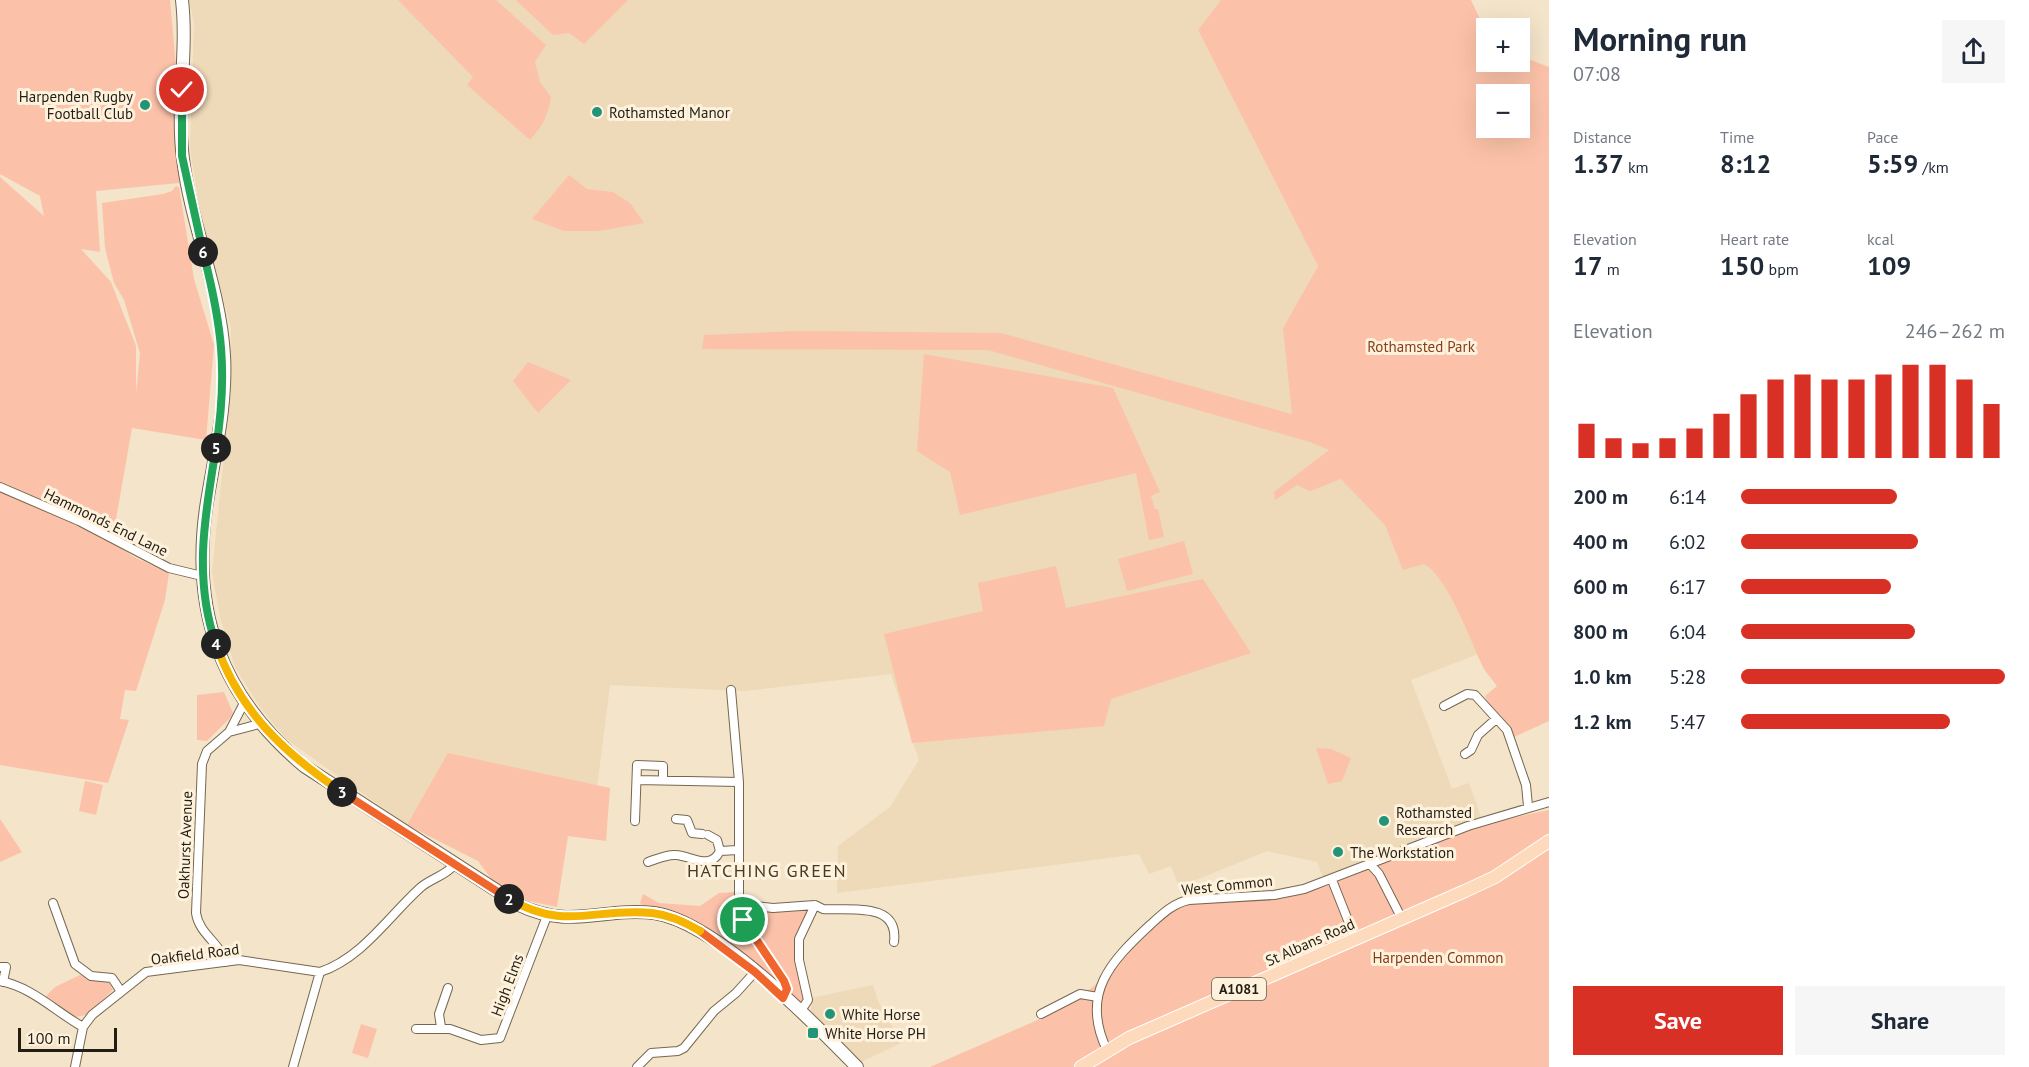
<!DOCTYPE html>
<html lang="en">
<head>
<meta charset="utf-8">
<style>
  :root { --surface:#fff; --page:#f6f6f7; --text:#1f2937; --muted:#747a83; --accent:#d93025 }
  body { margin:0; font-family:"PT Sans",sans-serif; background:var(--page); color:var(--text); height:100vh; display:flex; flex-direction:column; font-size:22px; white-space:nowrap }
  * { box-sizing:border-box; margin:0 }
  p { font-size:20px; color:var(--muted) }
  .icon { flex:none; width:33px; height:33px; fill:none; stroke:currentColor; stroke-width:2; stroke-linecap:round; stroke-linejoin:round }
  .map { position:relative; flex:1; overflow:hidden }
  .details { display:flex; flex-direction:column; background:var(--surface); width:480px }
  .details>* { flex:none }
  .buttons { position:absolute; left:1476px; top:18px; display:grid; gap:12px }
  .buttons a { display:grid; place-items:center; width:54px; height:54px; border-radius:0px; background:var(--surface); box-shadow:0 6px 24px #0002; font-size:30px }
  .scale { position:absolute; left:18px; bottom:15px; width:99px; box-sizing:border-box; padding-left:6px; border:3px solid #231e14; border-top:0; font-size:16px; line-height:21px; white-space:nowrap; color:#231e14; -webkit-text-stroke:4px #fff2dd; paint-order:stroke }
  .pin { position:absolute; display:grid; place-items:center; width:51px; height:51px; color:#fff; margin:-26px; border:3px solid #fff; border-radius:50%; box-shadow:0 2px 6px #0007 }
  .km { position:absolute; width:30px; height:30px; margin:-15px; border-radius:50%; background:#222; color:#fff; font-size:16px; line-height:30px; text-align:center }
  .round { display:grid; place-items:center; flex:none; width:63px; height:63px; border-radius:0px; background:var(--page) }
  .headline { display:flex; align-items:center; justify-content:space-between; height:102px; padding:0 24px }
  h1 { font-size:33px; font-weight:600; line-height:45px }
  .figures { display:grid; grid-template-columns:repeat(3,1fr); gap:9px; height:102px; padding:6px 24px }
  .figures div { display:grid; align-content:center }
  .figures b { font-size:26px; font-weight:600 }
  .figures small { font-size:16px; font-weight:400 }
  .figures p { font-size:16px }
  .chart { height:168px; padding:12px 24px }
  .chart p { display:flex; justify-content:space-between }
  .chart svg { width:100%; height:108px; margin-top:6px; stroke:var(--accent); stroke-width:6 }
  .button { display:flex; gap:12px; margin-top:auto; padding:12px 24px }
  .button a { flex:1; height:69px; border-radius:0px; background:var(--accent); color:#fff; font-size:24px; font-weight:600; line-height:69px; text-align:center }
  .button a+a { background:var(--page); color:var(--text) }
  ul { padding:0 24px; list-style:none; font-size:20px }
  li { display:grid; grid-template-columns:96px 72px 1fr; align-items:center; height:45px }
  li i { height:15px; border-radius:8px; background:var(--accent) }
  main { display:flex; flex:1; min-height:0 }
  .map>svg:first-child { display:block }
  .built { fill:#eed9b8 }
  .green { fill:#fcc2a9; fill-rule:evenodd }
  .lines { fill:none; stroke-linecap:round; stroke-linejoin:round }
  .street-casing { stroke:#756750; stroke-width:10 }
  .secondary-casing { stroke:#756750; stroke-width:14 }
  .primary-casing { stroke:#fff; stroke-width:14 }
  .street { stroke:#fff; stroke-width:8 }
  .secondary { stroke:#fff; stroke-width:12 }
  .primary { stroke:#fddabb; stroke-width:12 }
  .split-1-casing { stroke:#fff; stroke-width:12 }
  .split-2-casing { stroke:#fff; stroke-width:12 }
  .split-3-casing { stroke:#fff; stroke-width:12 }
  .split-4-casing { stroke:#fff; stroke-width:12 }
  .split-5-casing { stroke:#fff; stroke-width:12 }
  .split-6-casing { stroke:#fff; stroke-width:12 }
  .split-7-casing { stroke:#fff; stroke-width:12 }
  .split-1 { stroke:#f0652b; stroke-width:8 }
  .split-2 { stroke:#f5b400; stroke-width:8 }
  .split-3 { stroke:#f0652b; stroke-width:8 }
  .split-4 { stroke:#f5b400; stroke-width:8 }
  .split-5 { stroke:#22a559; stroke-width:8 }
  .split-6 { stroke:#22a559; stroke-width:8 }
  .split-7 { stroke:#22a559; stroke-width:8 }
  .poi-dot { fill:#229477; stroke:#fff2dd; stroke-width:2 }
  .labels { text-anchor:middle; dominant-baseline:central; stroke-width:6; stroke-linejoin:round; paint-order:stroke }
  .shield { fill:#fff2dd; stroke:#655e50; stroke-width:1.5 }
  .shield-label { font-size:14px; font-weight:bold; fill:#231e14 }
  .poi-label { font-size:15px; fill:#231e14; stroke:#fff2dd; text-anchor:start }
  .park-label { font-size:15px; fill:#853d1b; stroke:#fff2dd }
  .street-label { font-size:15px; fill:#231e14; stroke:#fff2dd }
  .quarter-label { font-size:18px; letter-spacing:1.5px; fill:#473a24; stroke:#fff2dd }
</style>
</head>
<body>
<main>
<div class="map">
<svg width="1549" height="1067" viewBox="0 0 1549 1067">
  <rect width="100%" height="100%" fill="#f4e4ca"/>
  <!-- built -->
  <path class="built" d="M189,0H1221L1198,30L1318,266L1283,328L1407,514L1524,731L1518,735L1499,690L1478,654L1411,680L1452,789L1469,783L1481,817L1324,880L1317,862L1267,851L1179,887L1171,866L1149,874L1139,854L837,893L838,846L890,807L919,760L891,674L745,691L610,685L592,827L407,825L286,739L260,707L235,667L220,617L212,572L231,389V328L199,206L190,148L194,23Z
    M873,985L878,1001L901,1043L861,1062L811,1017V998Z"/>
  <!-- green -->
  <path class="green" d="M0,0H170L177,78L179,183L96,191L100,252L81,249L111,282L136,346V393L140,353L124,300L114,283L105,248L102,203L163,194L172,191L176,186L179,187L194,279L214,345L206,440L132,428L112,542L134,557L169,573L165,600L136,691L125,690L120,719L129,720L108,783L0,765V177L44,216L40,196L0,174Z
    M398,0H496L546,45L535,62L540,82L551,97C548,115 543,126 530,140L467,85L473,77Z
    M516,0H628L584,44L569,33L553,35Z
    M1221,0H1471L1486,32V62H1520V56L1549,67V721L1514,737L1490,708L1485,696L1497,686C1492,679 1485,672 1481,663C1470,639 1447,576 1424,564L1403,570L1385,525L1341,479L1310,491L1297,485L1275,500L1274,492L1329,450L1310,442L988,350L702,349L704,335L798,331L1001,333L1292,414L1283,328L1318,266L1198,30ZM1486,94H1520V128H1486Z
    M569,175L587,189L613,192L630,203L644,223L599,231H564L532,219Z
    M924,354L1113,388L1160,492L1151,496L1155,509H1158L1164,537L1149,540L1136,473L960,515L950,472L917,451Z
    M528,362L571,380L538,413L513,381Z
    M1184,541L1193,574L1127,591L1118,559Z
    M1056,566L1066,608L1203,579L1251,653L1111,699L1104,726L912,743L884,634L983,611L978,583Z
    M224,692L233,713L231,717L207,741L197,740V695Z
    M1316,748L1331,749L1351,758L1342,781L1328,784Z
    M448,753L610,788L606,841L568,836L557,907L529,901L507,891L492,880L478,861L407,825Z
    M85,781L103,785L96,815L79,811Z
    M1549,810V1067H930L1049,1015L1093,987L1171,911L1185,904L1304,893L1328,886L1465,828Z
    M0,819L22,852L0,862Z
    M734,892L737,910L783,985L781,987L697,923L679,915L645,908L640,903L643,894L659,903L700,906L719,893Z
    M747,908L810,910L800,927L805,1001L802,1005L793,996L785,978L744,916L743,909Z
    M80,975L108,981L113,990L86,1015L76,1017L45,997L55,987Z
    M361,1024L377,1029L368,1058L352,1053Z"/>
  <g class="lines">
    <defs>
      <path id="street" d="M0,487L79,521L169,568L202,576
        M731,690L739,782V904L743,920L784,981L787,989L783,997
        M1444,706L1467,694L1475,695L1507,730L1526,785L1528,806
        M229,732L259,724
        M1465,754L1471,750L1478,735L1496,719
        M637,780L739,782
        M676,819L687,820L692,833L702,834
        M635,821L637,765L663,766V780
        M708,835L717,840L720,851L738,850
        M648,862C657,859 667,854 676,855C692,856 710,871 720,851
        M1369,863L1379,874L1402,919
        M1332,880L1355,938
        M53,903L75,964L91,976L112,978L120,990
        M739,904L773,908L815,905L823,909C850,911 899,901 894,942
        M226,962C220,943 199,934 196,913L202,764L207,751L229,732L244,703
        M0,967H6L3,982
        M0,981C32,987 56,1012 83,1027
        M800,1012L808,1000L799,960V939L815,905
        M1041,1014L1080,994L1098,997
        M441,1027L439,1014L448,988
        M416,1029H450L481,1040L500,1038L547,916
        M1107,1050C1080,994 1110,962 1150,925C1161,915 1173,903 1189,900L1274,895L1304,889L1468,826L1549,802
        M75,1067L83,1027L92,1015L146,972L239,960L320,972C362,958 388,917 420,888C431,878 446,876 455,864
        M293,1067L320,972
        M637,1067L651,1053L678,1051L684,1048L714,1011L736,993L755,972"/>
      <path id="secondary" d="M182,0C188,53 176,106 183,159C191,225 220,288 224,355C227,406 214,457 206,508C191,614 222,697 304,766L519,905C571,930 603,907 654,913C716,922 813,1022 857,1067"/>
      <path id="primary" d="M1081,1067L1129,1038L1465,891L1495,877L1549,841"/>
    </defs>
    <!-- street casing -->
    <use href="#street" class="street-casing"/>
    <!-- secondary casing -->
    <use href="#secondary" class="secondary-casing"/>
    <!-- primary casing -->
    <use href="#primary" class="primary-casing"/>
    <!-- street -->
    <use href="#street" class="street"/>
    <!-- secondary -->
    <use href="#secondary" class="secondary"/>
    <!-- primary -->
    <use href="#primary" class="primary"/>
  </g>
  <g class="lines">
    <defs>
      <path id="split-1" d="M700,931L755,972L783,998L787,989L784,981L743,920"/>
      <path id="split-2" d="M509,899C566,932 595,907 652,913C670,915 685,922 700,931"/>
      <path id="split-3" d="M342,792L509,899"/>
      <path id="split-4" d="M216,644C239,711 284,753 342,792"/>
      <path id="split-5" d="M216,644C193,579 205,514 216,448"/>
      <path id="split-6" d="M203,252C222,325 228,373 216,448"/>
      <path id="split-7" d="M182,90V156L203,252"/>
    </defs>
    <!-- split-1 casing -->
    <use href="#split-1" class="split-1-casing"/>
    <!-- split-2 casing -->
    <use href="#split-2" class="split-2-casing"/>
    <!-- split-3 casing -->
    <use href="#split-3" class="split-3-casing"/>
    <!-- split-4 casing -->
    <use href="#split-4" class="split-4-casing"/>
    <!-- split-5 casing -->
    <use href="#split-5" class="split-5-casing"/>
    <!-- split-6 casing -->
    <use href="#split-6" class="split-6-casing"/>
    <!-- split-7 casing -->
    <use href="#split-7" class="split-7-casing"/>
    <!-- split-1 -->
    <use href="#split-1" class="split-1"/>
    <!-- split-2 -->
    <use href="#split-2" class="split-2"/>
    <!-- split-3 -->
    <use href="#split-3" class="split-3"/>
    <!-- split-4 -->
    <use href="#split-4" class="split-4"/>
    <!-- split-5 -->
    <use href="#split-5" class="split-5"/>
    <!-- split-6 -->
    <use href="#split-6" class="split-6"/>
    <!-- split-7 -->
    <use href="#split-7" class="split-7"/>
  </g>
  <!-- markers -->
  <g class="poi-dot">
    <circle cx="145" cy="105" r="6"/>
    <circle cx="597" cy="112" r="6"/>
    <circle cx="1384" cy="821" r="6"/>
    <circle cx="1338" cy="852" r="6"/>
    <circle cx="830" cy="1014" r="6"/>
    <rect x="807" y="1027" width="12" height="12" rx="3"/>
  </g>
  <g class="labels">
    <!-- shield labels -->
    <rect class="shield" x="1212" y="978" width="54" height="22" rx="4.5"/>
    <g class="shield-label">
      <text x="1239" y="989">A1081</text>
    </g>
    <!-- poi labels -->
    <g class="poi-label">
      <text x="133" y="96" text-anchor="end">Harpenden Rugby<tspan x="133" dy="17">Football Club</tspan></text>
      <text x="609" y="112">Rothamsted Manor</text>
      <text x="1396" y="812">Rothamsted<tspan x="1396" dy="17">Research</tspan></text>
      <text x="1350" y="852">The Workstation</text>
      <text x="842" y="1014">White Horse</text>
      <text x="825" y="1033">White Horse PH</text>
    </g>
    <!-- park labels -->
    <g class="park-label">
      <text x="1421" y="346">Rothamsted Park</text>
      <text x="1438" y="957">Harpenden Common</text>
    </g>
    <!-- street labels -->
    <g class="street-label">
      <text transform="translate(106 522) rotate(26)">Hammonds End Lane</text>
      <text transform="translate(185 845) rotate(-88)">Oakhurst Avenue</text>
      <text transform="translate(1227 885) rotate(-6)">West Common</text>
      <text transform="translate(1310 942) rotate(-24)">St Albans Road</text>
      <text transform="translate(195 954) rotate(-7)">Oakfield Road</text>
      <text transform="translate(507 985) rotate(-69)">High Elms</text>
    </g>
    <!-- quarter labels -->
    <g class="quarter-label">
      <text x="767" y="870">HATCHING GREEN</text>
    </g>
  </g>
</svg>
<div class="buttons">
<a>+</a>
<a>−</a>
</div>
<div class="scale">100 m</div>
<div class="pin" style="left:743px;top:920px;background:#1e9e55"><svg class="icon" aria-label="arrive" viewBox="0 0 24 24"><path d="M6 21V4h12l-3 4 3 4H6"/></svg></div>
<div class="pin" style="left:182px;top:90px;background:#d93025"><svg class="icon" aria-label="check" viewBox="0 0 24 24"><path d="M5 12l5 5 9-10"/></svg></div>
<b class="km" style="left:509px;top:899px">2</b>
<b class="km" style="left:342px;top:792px">3</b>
<b class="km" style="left:216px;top:644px">4</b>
<b class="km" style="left:216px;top:448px">5</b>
<b class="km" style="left:203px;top:252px">6</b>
</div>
<section class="details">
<div class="headline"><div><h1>Morning run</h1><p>07:08</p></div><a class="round"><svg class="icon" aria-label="share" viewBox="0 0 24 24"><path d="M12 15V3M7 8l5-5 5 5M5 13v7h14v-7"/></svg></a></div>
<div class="figures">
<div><p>Distance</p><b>1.37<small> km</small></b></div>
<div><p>Time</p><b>8:12</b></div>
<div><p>Pace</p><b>5:59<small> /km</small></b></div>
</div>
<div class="figures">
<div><p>Elevation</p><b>17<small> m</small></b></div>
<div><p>Heart rate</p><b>150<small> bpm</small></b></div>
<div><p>kcal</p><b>109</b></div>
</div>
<div class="chart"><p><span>Elevation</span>246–262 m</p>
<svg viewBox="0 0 160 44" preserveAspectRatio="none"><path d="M5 44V30M15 44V36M25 44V38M35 44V36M45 44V32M55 44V26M65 44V18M75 44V12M85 44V10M95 44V12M105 44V12M115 44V10M125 44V6M135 44V6M145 44V12M155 44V22"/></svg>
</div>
<ul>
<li><b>200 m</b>6:14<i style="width:59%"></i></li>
<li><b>400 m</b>6:02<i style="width:67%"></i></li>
<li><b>600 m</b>6:17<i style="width:57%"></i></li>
<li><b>800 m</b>6:04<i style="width:66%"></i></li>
<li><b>1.0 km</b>5:28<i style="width:100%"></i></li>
<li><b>1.2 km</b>5:47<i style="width:79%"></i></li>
</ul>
<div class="button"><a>Save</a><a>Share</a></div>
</section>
</main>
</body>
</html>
